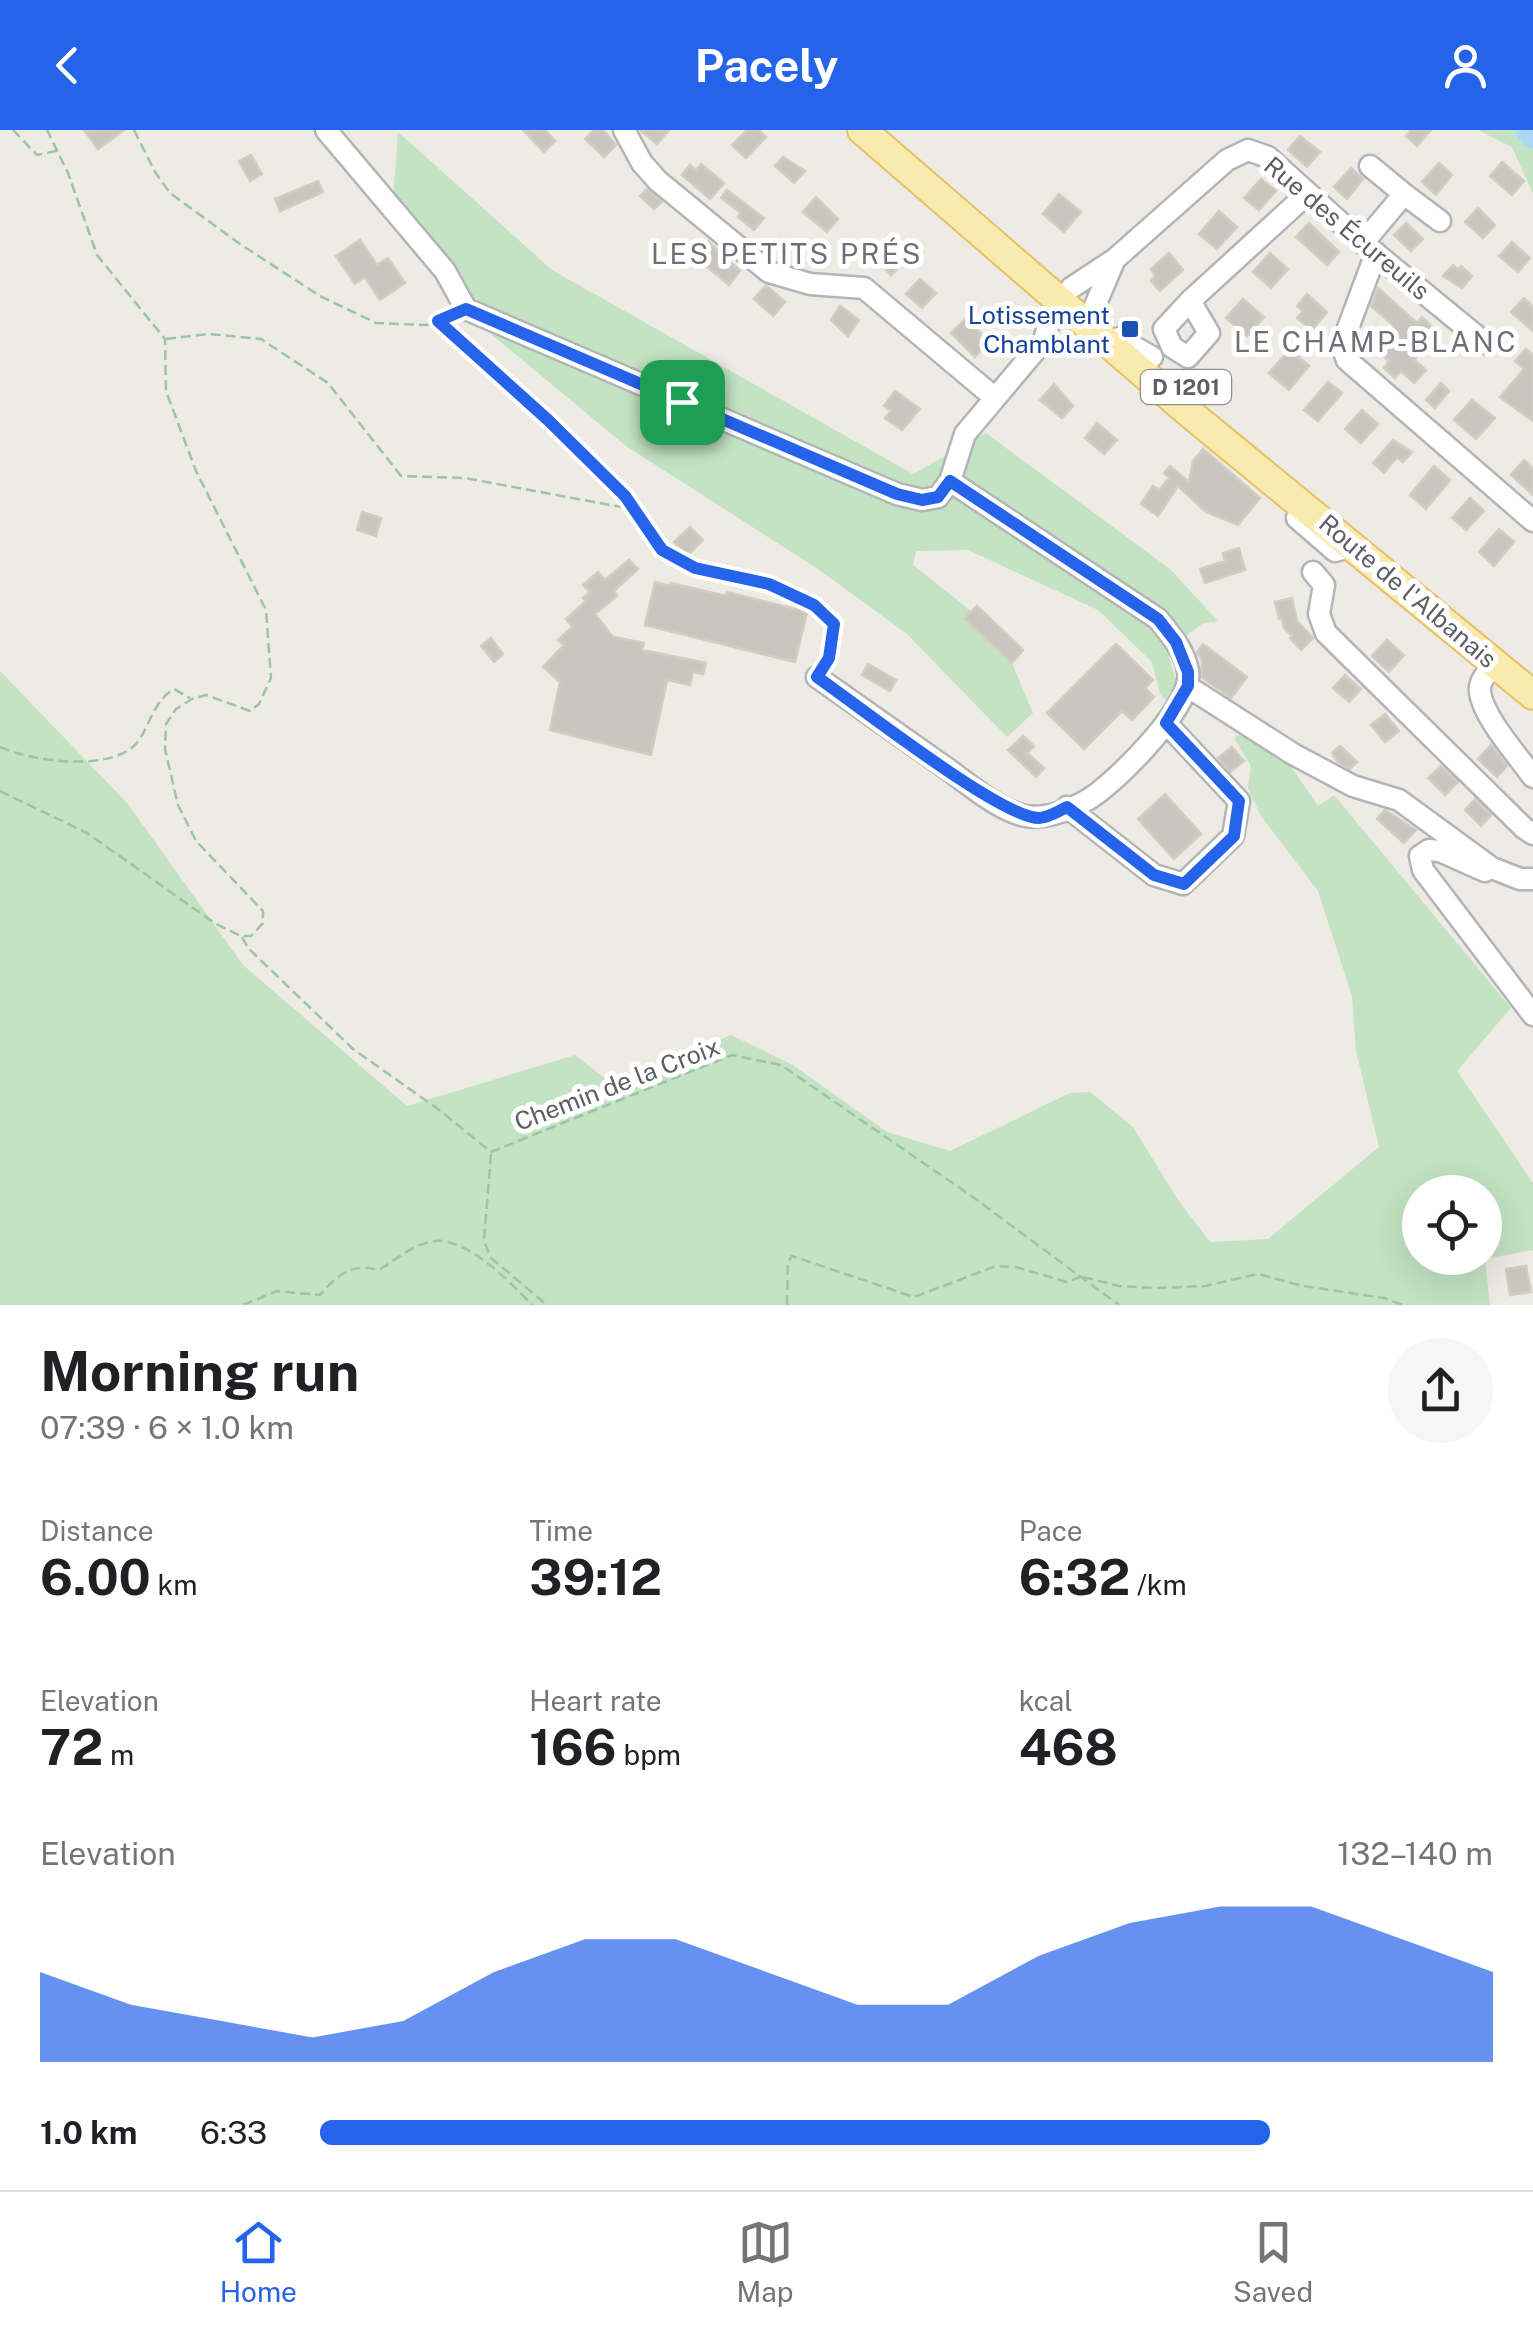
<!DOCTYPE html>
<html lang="en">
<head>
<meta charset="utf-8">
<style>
  :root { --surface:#fff; --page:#f6f6f6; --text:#202124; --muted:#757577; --line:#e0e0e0; --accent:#2563eb }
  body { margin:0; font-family:"Public Sans",sans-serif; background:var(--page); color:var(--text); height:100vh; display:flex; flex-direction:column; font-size:38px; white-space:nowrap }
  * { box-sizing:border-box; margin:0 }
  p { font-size:32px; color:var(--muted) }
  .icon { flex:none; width:55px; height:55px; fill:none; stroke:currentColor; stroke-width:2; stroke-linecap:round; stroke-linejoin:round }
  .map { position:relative; height:1175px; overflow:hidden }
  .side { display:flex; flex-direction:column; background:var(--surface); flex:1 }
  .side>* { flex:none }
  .buttons { position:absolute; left:1402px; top:1045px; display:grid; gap:20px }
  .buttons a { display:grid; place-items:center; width:100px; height:100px; border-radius:50%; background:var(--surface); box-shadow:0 10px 40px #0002; font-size:50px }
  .pin { position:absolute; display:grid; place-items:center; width:85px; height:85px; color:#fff; margin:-42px; border-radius:20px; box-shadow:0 5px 15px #0006 }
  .round { display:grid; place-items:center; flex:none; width:105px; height:105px; border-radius:52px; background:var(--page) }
  .head { display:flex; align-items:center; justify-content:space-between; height:170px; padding:0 40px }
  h1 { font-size:55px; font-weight:700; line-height:75px }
  .stats { display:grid; grid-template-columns:repeat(3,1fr); gap:15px; height:170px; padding:10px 40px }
  .stats div { display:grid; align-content:center }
  .stats b { font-size:50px; font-weight:700 }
  .stats small { font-size:28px; font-weight:400 }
  .stats p { font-size:28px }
  .chart { height:280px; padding:20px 40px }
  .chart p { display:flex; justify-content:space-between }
  .chart svg { width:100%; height:180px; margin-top:10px; fill:var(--accent); opacity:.7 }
  ul { padding:0 40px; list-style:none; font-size:32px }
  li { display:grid; grid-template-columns:160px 120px 1fr; align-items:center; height:75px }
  li i { height:25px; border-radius:12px; background:var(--accent) }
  header { display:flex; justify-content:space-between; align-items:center; height:130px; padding:0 40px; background:var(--accent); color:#fff; font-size:45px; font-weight:700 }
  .menu { display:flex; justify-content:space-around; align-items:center; height:140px; border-top:2px solid var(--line); background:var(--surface); font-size:28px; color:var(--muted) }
  .menu a { display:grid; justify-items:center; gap:5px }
  .menu .on { color:var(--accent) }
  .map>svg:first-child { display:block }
  .green { fill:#c3e3c2; fill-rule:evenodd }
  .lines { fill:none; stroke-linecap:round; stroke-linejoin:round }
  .river { stroke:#a9d8f8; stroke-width:25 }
  .building { fill:#c9c6c0; stroke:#d2cdc3; stroke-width:2.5 }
  .minor-casing { stroke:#b1b4b8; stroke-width:25 }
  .major-casing { stroke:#e7bf64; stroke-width:32 }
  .path { stroke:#9cc4a6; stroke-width:2.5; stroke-dasharray:10 5; stroke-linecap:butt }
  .minor { stroke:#fff; stroke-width:20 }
  .major { stroke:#f9ebad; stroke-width:28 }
  .route-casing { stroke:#fff; stroke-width:20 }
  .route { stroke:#2563eb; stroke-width:12 }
  .transit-dot { fill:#1a4fb4; stroke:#fff; stroke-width:4 }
  .labels { text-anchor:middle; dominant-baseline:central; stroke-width:10; stroke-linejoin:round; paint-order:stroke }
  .shield { fill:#fff; stroke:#8d8f92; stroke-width:2.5 }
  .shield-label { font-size:22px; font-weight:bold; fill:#5c5f63 }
  .street-label { font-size:25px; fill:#5c5f63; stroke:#fff }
  .transit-label { font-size:25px; fill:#164399; stroke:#fff; text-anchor:end }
  .neighbourhood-label { font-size:28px; letter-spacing:2.5px; fill:#6d7175; stroke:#fff }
</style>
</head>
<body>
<header><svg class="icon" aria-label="back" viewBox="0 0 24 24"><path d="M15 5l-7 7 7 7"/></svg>Pacely<svg class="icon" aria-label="person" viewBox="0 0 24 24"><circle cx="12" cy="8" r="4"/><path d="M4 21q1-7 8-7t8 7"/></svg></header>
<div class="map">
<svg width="1533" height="1175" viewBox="0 0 1533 1175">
  <rect width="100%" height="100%" fill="#edebe4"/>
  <!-- green -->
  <path class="green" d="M1478,0H1533V64L1512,17Z
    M398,2L552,140L913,344L986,303L1170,439L1218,491L1202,494L1167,520L1178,559L1170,575L1160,564L1152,532L1098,480L968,420L916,421L913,435L971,481L965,489L1012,533L1033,583L1007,607L907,504L818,439L626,316L491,204L393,70Z
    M0,541L128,674L243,835L407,976L575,925L613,955L731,905L793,935L887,1002L950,1021L1070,963L1090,962L1133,997L1178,1070L1210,1112L1268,1109L1379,1017L1356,921L1352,866L1318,761L1261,686L1248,658L1251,636L1234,607L1264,597L1318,676L1334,665L1511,878L1457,941L1533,1053V1120L1485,1129L1490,1175H0ZM1420,1062H1485V1128H1420Z"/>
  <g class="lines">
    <!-- river -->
    <path class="river" d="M1528,0L1533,6"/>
  </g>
  <!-- building -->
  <path class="building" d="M84,0H124L98,19Z
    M523,0H545L555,11L544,22Z
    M594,0H603L616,15L604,27L585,9Z
    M640,0H669L657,14Z
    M747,0H759L766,7L746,28L732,15Z
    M1411,0H1431L1417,16L1406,6Z
    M1300,6L1320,22L1307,37L1288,20Z
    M251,25L262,44L250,51L239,31Z
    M783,27L805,41L794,53L775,36Z
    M1502,32L1524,51L1512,65L1490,46Z
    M1439,33L1452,45L1436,65L1422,52Z
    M701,34L724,53L710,69L682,45L690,35L696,40Z
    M1351,38L1363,49L1347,69L1334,57Z
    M1261,49L1276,61L1259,80L1244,68Z
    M318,51L323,62L280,81L275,69Z
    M647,59L662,72L654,79L640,66Z
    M727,60L764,88L754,100L738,87L741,83L721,68Z
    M1059,64L1081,82L1064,102L1043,84Z
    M816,67L838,89L827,102L803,82Z
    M1478,78L1495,95L1483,108L1465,92Z
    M1219,81L1237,97L1217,119L1199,104Z
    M1309,93L1339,122L1327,135L1296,107Z
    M1406,93L1423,109L1411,121L1394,105Z
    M360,110L377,135L388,128L405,153L380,170L365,147L355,154L336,126Z
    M708,111L740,141L729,155L706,136L705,124L701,120Z
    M1512,112L1530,128L1518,142L1499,126Z
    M887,116L903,134L891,145L874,128Z
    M1169,123L1183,140L1160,161L1151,151L1155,146L1151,139Z
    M1270,123L1288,139L1271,158L1253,142Z
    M1453,135L1458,140L1461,136L1472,146L1462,158L1443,146Z
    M920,149L936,163L922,178L906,164Z
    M766,155L785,172L773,186L754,169Z
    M1378,158L1417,193L1422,187L1438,202L1414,230L1426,240L1414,253L1401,241L1395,248L1384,238L1389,231L1374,217L1394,196L1371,176Z
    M1307,164L1327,182L1312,200L1297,188L1303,181L1297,176Z
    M1524,168L1533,177V201L1511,182Z
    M1243,169L1264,187L1247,206L1226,188Z
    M840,176L859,190L848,206L831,190Z
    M967,187L989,213L975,227L951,203Z
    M1290,219L1309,236L1289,260L1269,243Z
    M1526,219L1533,225V291L1500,267L1524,239L1515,231Z
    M1328,252L1342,263L1318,291L1304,280Z
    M1441,253L1449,261L1435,278L1426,270Z
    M1054,254L1073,276L1062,288L1040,270Z
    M895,261L920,279L902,300L885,288L891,281L884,276Z
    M1472,270L1495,288L1476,309L1454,290Z
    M1362,280L1378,294L1361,313L1345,299Z
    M1097,293L1117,310L1104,324L1085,308Z
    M1393,310L1412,322L1403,332L1397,327L1384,343L1373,333Z
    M1203,319L1260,368L1238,395L1206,382L1178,356L1158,386L1141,374L1153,356L1159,360L1169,348L1164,343L1170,336L1189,352L1193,331Z
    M1524,330L1533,338V365L1511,345Z
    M1434,336L1450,350L1426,379L1410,365Z
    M1470,368L1484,381L1466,400L1452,388Z
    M362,382L381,388L376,406L357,400Z
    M690,397L703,410L687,426L674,412Z
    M1499,399L1514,412L1494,436L1479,422Z
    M1239,418L1245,440L1205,453L1200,439L1225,431L1223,423Z
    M629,430L638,439L614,461L617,466L595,484L613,507L644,513L642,520L706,533L703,544L693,542L690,555L667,550L651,625L550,600L560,552L543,537L564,515L558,510L572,497L566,489L586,471L583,468L590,462L583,455L598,442L605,450Z
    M655,452L670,456L671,453L726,466L727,462L807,482L795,532L645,495Z
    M1292,468L1297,491L1313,508L1301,520L1290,508L1292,506L1284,498L1282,488L1279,489L1275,472Z
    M977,476L1023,520L1012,533L964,488Z
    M491,508L503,524L494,532L481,516Z
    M1387,510L1404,525L1389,542L1372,526Z
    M1116,514L1153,550L1145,558L1154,567L1132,590L1122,581L1084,619L1047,583Z
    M1203,514L1247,547L1231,568L1201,547L1202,530L1197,522Z
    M868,534L896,550L890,561L862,545Z
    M1345,545L1361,559L1349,572L1333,558Z
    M1385,584L1399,601L1385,612L1371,595Z
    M1023,606L1034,616L1027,623L1044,638L1036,647L1008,620Z
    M1491,615L1507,636L1497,647L1478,629Z
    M1340,616L1357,632L1350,639L1338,632L1332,623Z
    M1232,617L1244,631L1230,642L1218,628Z
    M1441,636L1458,652L1445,665L1428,648Z
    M1165,664L1201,704L1174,729L1138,689Z
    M1475,669L1491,685L1481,696L1465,680Z
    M1385,680L1416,700L1404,713L1377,689Z
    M1526,1136L1531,1162L1510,1165L1506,1139Z"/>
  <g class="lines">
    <defs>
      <path id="minor" d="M326,0L445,141L466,179L897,364L922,370L938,367L950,351L965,304L1044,210L1051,186L1062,173
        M624,0L642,33L658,51L769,142L810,154L864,158L995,268
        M1404,64L1440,91
        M1363,113L1404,64L1370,36
        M1376,123L1345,206L1343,219L1347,230L1533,391
        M1071,158L1115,129L1227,30L1248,20L1268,27L1363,113L1485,213
        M1190,171L1209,203L1188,227L1172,217L1164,199L1190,171L1307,64
        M1094,178L1114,131
        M1119,208L1152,227
        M1297,388L1335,421L1354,416
        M1313,442L1324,455L1319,484L1326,503L1524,698L1533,704
        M1495,533C1489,541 1478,551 1480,562C1483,587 1518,626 1533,647
        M817,547C861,578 905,609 949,640C971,656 995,677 1021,685C1044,692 1080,677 1099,662C1124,642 1194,575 1188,541C1185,521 1170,504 1158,489L950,351
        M1187,556L1293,624L1353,656L1399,670L1492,738L1520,749H1533
        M1067,677L1154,745L1183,754L1233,706L1239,671L1166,593
        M1485,741L1440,721L1429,720L1420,726L1423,740L1533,885"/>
      <path id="major" d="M862,0L1187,281L1533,565"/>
    </defs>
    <!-- minor casing -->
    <use href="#minor" class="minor-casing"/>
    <!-- major casing -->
    <use href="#major" class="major-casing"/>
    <!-- path -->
    <path class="path" d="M13,0L37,25L56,21
      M134,0L155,42L170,63L240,114L320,166L376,193L428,195L451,186
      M437,191L548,290L625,366L662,420L695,439L769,454L814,475L834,494L826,534
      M166,209L209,204L261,209L328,253L401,346L465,348L637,380
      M0,617C33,632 117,643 139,610C151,592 154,571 174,559L190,568
      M0,661L87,703L216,794L241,806H251L263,793V781L196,711L178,675L165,619L166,594L176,579L192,569L206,565L250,581L259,574L271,548L266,480L196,341L166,261L165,209L97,125L68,43L47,0
      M242,807L248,818L353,919L438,979L491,1022L732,925L781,935L970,1065L1119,1175
      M491,1024L484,1110L490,1127L547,1175
      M1083,1147L1119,1156L1158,1158L1205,1156L1258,1144L1303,1156L1384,1168L1403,1175
      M243,1175L277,1161L320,1165C336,1146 352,1132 379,1140C395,1130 415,1113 435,1111C468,1108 511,1153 532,1175
      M787,1175L788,1132L792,1126L914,1167L996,1136L1016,1137L1067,1152L1080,1147"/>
    <!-- minor -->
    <use href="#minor" class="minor"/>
    <!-- major -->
    <use href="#major" class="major"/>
  </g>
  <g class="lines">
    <defs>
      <path id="route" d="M466,179L897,364L922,370L938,367L950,351L1158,489L1176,512L1188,542V556L1166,593L1239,671L1234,706L1184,754L1154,745L1067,677C1059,681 1048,688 1039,688C1001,688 856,574 817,547L829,528L834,494L814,475L769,454L695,438L662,420L625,366L548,290L438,191Z"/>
    </defs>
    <!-- route casing -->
    <use href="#route" class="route-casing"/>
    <!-- route -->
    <use href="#route" class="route"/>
  </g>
  <!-- markers -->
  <rect class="transit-dot" x="1120" y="189" width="20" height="20" rx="5"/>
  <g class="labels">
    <!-- shield labels -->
    <rect class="shield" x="1141" y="240" width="90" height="34" rx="8"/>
    <g class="shield-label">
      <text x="1186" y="257">D 1201</text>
    </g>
    <!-- street labels -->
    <g class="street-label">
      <text transform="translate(1347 98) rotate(40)">Rue des Écureuils</text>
      <text transform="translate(1408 461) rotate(40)">Route de l'Albanais</text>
      <text transform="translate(617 954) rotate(-21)">Chemin de la Croix</text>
    </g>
    <!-- transit labels -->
    <g class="transit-label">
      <text x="1110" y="185">Lotissement<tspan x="1110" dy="29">Chamblant</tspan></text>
    </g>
    <!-- neighbourhood labels -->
    <g class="neighbourhood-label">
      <text x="787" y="123">LES PETITS PRÉS</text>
      <text x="1376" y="211">LE CHAMP-BLANC</text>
    </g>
  </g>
</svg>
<div class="buttons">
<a><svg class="icon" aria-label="locate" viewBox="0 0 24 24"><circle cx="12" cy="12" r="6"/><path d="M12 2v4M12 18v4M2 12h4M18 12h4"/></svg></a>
</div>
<div class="pin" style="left:682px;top:272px;background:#1e9e55"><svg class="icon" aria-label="arrive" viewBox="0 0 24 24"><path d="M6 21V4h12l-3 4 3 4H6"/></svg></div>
</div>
<section class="side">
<div class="head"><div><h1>Morning run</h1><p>07:39 · 6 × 1.0 km</p></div><a class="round"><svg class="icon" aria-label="share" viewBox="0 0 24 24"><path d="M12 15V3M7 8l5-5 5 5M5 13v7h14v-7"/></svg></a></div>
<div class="stats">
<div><p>Distance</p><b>6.00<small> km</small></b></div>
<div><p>Time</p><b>39:12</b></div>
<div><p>Pace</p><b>6:32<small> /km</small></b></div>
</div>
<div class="stats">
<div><p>Elevation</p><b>72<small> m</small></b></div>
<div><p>Heart rate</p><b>166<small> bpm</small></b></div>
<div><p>kcal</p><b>468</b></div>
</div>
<div class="chart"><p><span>Elevation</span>132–140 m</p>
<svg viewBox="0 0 160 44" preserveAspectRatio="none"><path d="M0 44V22L10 30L20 34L30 38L40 34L50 22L60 14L70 14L80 22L90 30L100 30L110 18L120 10L130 6L140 6L150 14L160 22V44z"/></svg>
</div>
<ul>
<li><b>1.0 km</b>6:33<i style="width:81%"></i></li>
</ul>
</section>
<nav class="menu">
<a class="on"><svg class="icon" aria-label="home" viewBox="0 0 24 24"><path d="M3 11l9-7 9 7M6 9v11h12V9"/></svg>Home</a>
<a><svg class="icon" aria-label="map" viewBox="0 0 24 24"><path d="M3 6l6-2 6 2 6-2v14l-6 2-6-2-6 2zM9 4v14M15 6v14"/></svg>Map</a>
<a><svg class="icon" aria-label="saved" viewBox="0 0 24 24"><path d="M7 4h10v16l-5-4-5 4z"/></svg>Saved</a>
</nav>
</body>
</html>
